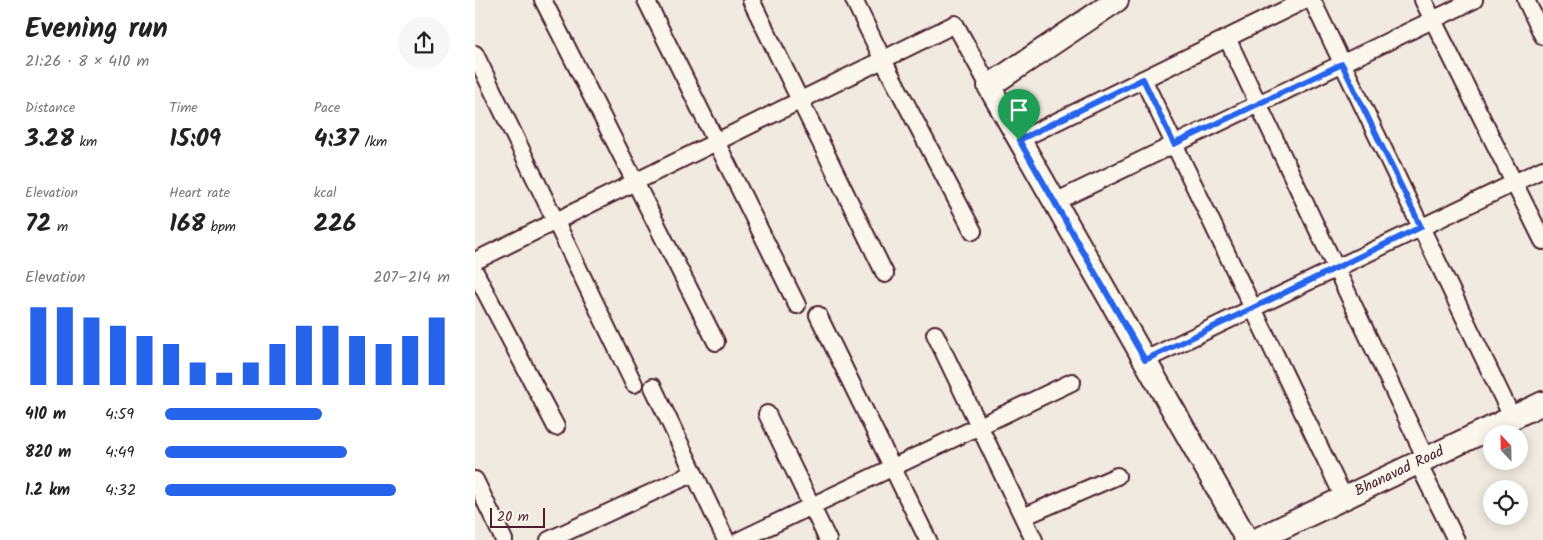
<!DOCTYPE html>
<html lang="en">
<head>
<meta charset="utf-8">
<style>
  :root { --surface:#fff; --page:#f6f6f6; --text:#222; --muted:#767676; --accent:#2563eb }
  body { margin:0; font-family:Kalam,sans-serif; background:var(--page); color:var(--text); height:100vh; display:flex; flex-direction:column; font-size:19px; white-space:nowrap }
  * { box-sizing:border-box; margin:0 }
  p { font-size:16px; color:var(--muted) }
  .icon { flex:none; width:28px; height:28px; fill:none; stroke:currentColor; stroke-width:2; stroke-linecap:round; stroke-linejoin:round }
  .map { position:relative; flex:1; overflow:hidden }
  .panel { display:flex; flex-direction:column; background:var(--surface); width:475px }
  .panel>* { flex:none }
  .needle { width:32px; rotate:338deg }
  .tools { position:absolute; left:1008px; top:425px; display:grid; gap:10px }
  .tools a { display:grid; place-items:center; width:45px; height:45px; border-radius:50%; background:var(--surface); box-shadow:0 2px 12px #0003; font-size:25px }
  .scale { position:absolute; left:15px; bottom:12px; width:55px; box-sizing:border-box; padding-left:5px; border:2px solid #4a1f2b; border-top:0; font-size:14px; line-height:18px; white-space:nowrap; color:#4a1f2b; -webkit-text-stroke:4px #fbf7ec; paint-order:stroke }
  .pin { position:absolute; display:grid; place-items:center; width:42px; height:42px; color:#fff; margin:-51px -21px; border-radius:50% 50% 50% 0; rotate:-45deg; box-shadow:0 0 5px #0007 }
  .pin .icon { rotate:45deg }
  .round { display:grid; place-items:center; flex:none; width:52px; height:52px; border-radius:26px; background:var(--page) }
  .headline { display:flex; align-items:center; justify-content:space-between; height:85px; padding:0 25px }
  h1 { font-size:28px; font-weight:700; line-height:38px }
  .figures { display:grid; grid-template-columns:repeat(3,1fr); gap:8px; height:85px; padding:5px 25px }
  .figures div { display:grid; align-content:center }
  .figures b { font-size:25px; font-weight:700 }
  .figures small { font-size:14px; font-weight:400 }
  .figures p { font-size:14px }
  .chart { height:140px; padding:10px 25px }
  .chart p { display:flex; justify-content:space-between }
  .chart svg { width:100%; height:90px; margin-top:5px; stroke:var(--accent); stroke-width:6 }
  ul { padding:0 25px; list-style:none; font-size:16px }
  li { display:grid; grid-template-columns:80px 60px 1fr; align-items:center; height:38px }
  li i { height:12px; border-radius:6px; background:var(--accent) }
  main { display:flex; flex:1; min-height:0 }
  .map>svg:first-child { display:block }
  .lines { fill:none; stroke-linecap:round; stroke-linejoin:round }
  .street-casing { stroke:#4a1f2b; stroke-width:20 }
  .secondary-casing { stroke:#4a1f2b; stroke-width:26 }
  .street { stroke:#fbf7ec; stroke-width:16 }
  .secondary { stroke:#fbf7ec; stroke-width:22 }
  .route-casing { stroke:#fff; stroke-width:10 }
  .route { stroke:#2563eb; stroke-width:6 }
  .labels { text-anchor:middle; dominant-baseline:central; stroke-width:4; stroke-linejoin:round; paint-order:stroke }
  .street-label { font-size:15px; fill:#4a1f2b; stroke:#fbf7ec }
</style>
</head>
<body>
<main>
<section class="panel">
<div class="headline"><div><h1>Evening run</h1><p>21:26 · 8 × 410 m</p></div><a class="round"><svg class="icon" aria-label="share" viewBox="0 0 24 24"><path d="M12 15V3M7 8l5-5 5 5M5 13v7h14v-7"/></svg></a></div>
<div class="figures">
<div><p>Distance</p><b>3.28<small> km</small></b></div>
<div><p>Time</p><b>15:09</b></div>
<div><p>Pace</p><b>4:37<small> /km</small></b></div>
</div>
<div class="figures">
<div><p>Elevation</p><b>72<small> m</small></b></div>
<div><p>Heart rate</p><b>168<small> bpm</small></b></div>
<div><p>kcal</p><b>226</b></div>
</div>
<div class="chart"><p><span>Elevation</span>207–214 m</p>
<svg viewBox="0 0 160 44" preserveAspectRatio="none"><path d="M5 44V6M15 44V6M25 44V11M35 44V15M45 44V20M55 44V24M65 44V33M75 44V38M85 44V33M95 44V24M105 44V15M115 44V15M125 44V20M135 44V24M145 44V20M155 44V11"/></svg>
</div>
<ul>
<li><b>410 m</b>4:59<i style="width:55%"></i></li>
<li><b>820 m</b>4:49<i style="width:64%"></i></li>
<li><b>1.2 km</b>4:32<i style="width:81%"></i></li>
</ul>
</section>
<div class="map">
<svg width="1068" height="540" viewBox="0 0 1068 540">
  <rect width="100%" height="100%" fill="#f0eae0"/>
  <filter id="ink" filterUnits="userSpaceOnUse"><feTurbulence type="fractalNoise" baseFrequency=".02" numOctaves="2"/><feDisplacementMap in="SourceGraphic" scale="10" xChannelSelector="R" yChannelSelector="G"/><feConvolveMatrix kernelMatrix="1 2 1 2 8 2 1 2 1" color-interpolation-filters="sRGB"/></filter>
  <g filter="url(#ink)">
    <g class="lines">
      <defs>
        <path id="street" d="M68,0L241,342
          M171,0L322,305
          M276,0L410,274
          M379,0L408,60L498,231
          M837,0L1037,417
          M948,0L1068,241
          M1051,0L1068,36
          M752,38L951,459
          M0,54L159,384
          M668,79L869,498
          M544,140L830,0
          M580,202L999,0
          M0,261L480,24L514,86
          M0,272L81,427
          M343,315L453,540
          M460,334L559,540
          M670,360L1068,169
          M178,387L251,540
          M292,414L353,540
          M943,463L981,540
          M0,480L29,540
          M548,517L642,476
          M74,540L219,473
          M265,540L597,382"/>
        <g id="secondary">
          <path d="M642,0L514,86L772,540"/>
          <path id="s1" d="M781,540L1068,403"/>
        </g>
      </defs>
      <!-- street casing -->
      <use href="#street" class="street-casing"/>
      <!-- secondary casing -->
      <use href="#secondary" class="secondary-casing"/>
      <!-- street -->
      <use href="#street" class="street"/>
      <!-- secondary -->
      <use href="#secondary" class="secondary"/>
    </g>
  </g>
  <g class="lines" filter="url(#ink)">
    <defs>
      <path id="route" d="M867,64L946,227L670,360L544,140L668,79L699,144Z"/>
    </defs>
    <!-- route casing -->
    <use href="#route" class="route-casing"/>
    <!-- route -->
    <use href="#route" class="route"/>
  </g>
  <g class="labels">
    <!-- street labels -->
    <g class="street-label">
      <text stroke="none"><textPath href="#s1" startOffset="159">Bhanavad Road</textPath></text>
    </g>
  </g>
</svg>
<div class="tools">
<a><svg class="needle" viewBox="-14 -14 28 28"><path d="M0-13l5 13h-10z" fill="#e53935"/><path d="M0 13l5-13h-10z" fill="#767676"/></svg></a>
<a><svg class="icon" aria-label="locate" viewBox="0 0 24 24"><circle cx="12" cy="12" r="6"/><path d="M12 2v4M12 18v4M2 12h4M18 12h4"/></svg></a>
</div>
<div class="scale">20 m</div>
<div class="pin" style="left:544px;top:140px;background:#1e9e55"><svg class="icon" aria-label="arrive" viewBox="0 0 24 24"><path d="M6 21V4h12l-3 4 3 4H6"/></svg></div>
</div>
</main>
</body>
</html>
